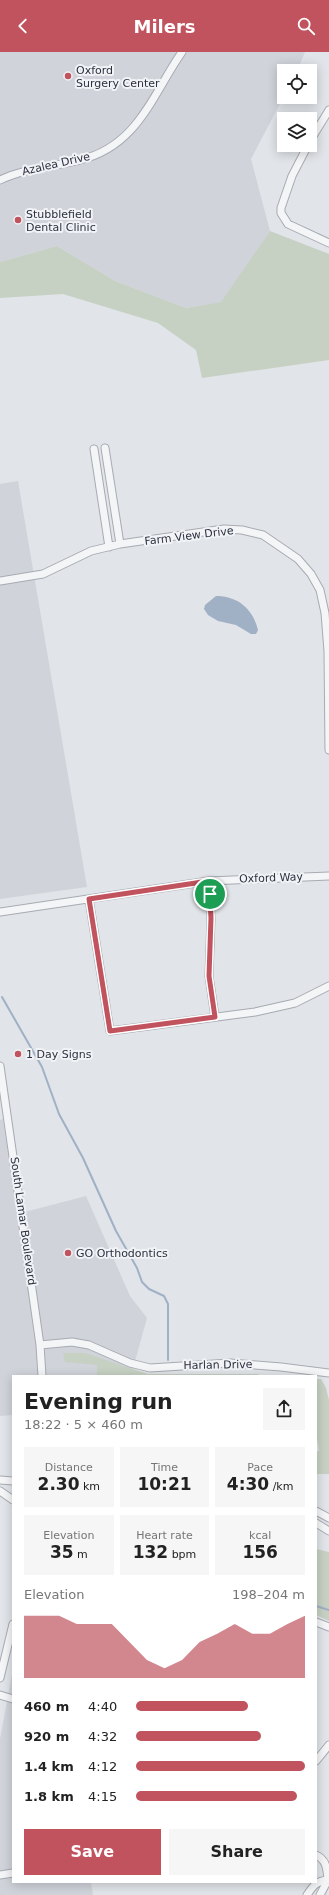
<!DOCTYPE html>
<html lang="en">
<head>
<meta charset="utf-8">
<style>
  :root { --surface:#fff; --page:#f6f6f6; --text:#222; --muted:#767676; --accent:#c0535e }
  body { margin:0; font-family:"DejaVu Sans",sans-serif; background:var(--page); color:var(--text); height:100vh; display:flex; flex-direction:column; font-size:15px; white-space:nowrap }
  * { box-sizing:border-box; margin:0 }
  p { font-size:13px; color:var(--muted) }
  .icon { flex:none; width:22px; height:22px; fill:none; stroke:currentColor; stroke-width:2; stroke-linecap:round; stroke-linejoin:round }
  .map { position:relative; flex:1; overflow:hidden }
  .sheet { position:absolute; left:12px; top:1323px; width:305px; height:508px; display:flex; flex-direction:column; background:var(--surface); border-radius:0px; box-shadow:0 2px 10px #0003 }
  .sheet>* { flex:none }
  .buttons { position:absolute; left:277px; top:12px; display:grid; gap:8px }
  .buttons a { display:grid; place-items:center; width:40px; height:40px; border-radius:0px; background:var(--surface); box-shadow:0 2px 10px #0003; font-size:20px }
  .pin { position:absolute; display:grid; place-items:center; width:34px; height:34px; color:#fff; margin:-17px; border:2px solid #fff; border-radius:50%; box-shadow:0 1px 4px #0007 }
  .round { display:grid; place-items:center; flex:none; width:42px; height:42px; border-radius:0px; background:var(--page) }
  .overview { display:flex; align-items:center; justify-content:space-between; height:68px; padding:0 12px }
  h1 { font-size:22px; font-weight:800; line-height:30px }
  .metrics { display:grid; grid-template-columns:repeat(3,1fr); gap:6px; height:68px; padding:4px 12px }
  .metrics div { display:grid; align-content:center; border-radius:0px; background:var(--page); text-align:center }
  .metrics b { font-size:17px; font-weight:800 }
  .metrics small { font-size:11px; font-weight:400 }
  .metrics p { font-size:11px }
  .chart { height:112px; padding:8px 12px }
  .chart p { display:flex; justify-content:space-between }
  .chart svg { width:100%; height:72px; margin-top:4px; fill:var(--accent); opacity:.7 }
  .action { display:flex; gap:8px; margin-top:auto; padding:8px 12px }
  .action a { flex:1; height:46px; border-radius:0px; background:var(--accent); color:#fff; font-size:16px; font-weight:800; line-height:46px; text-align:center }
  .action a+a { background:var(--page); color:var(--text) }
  ul { padding:0 12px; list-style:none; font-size:13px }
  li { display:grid; grid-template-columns:64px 48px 1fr; align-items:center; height:30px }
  li i { height:10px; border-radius:5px; background:var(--accent) }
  header { display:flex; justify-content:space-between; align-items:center; height:52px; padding:0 12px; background:var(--accent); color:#fff; font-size:18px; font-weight:800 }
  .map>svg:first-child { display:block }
  .built { fill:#d0d3da }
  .green { fill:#c6d1c3 }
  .water { fill:#a0b0c5 }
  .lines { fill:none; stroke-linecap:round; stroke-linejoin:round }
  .stream { stroke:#a0b0c5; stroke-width:2 }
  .minor-casing { stroke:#a7abb2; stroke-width:9 }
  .minor { stroke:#f4f5f7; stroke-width:7 }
  .route-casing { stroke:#fff; stroke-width:8 }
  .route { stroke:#c0535e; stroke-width:5 }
  .poi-dot { fill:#c0535e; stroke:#f1f3f6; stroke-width:1.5 }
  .labels { text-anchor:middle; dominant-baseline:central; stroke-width:4; stroke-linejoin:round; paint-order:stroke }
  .poi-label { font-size:11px; fill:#2b313f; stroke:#f1f3f6; text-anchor:start }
  .street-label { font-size:11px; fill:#2b313f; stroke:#f1f3f6 }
</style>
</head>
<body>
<header><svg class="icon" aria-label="back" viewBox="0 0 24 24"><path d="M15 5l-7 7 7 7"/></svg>Milers<svg class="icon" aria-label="search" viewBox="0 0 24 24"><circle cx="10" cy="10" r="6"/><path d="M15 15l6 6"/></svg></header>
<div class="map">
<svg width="329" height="1843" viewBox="0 0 329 1843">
  <rect width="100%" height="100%" fill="#e1e4e8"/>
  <!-- built -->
  <path class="built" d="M0,0H305L297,19H284V44L251,107L270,179L222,250L186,256L115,229L57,194L0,210Z
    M18,429L87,835L0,847V432Z
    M3,1067L17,1162L86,1144L130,1244L147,1266L131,1324H13V1363L0,1364V1068Z
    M13,1617V1830H91L93,1843H0V1687Z"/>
  <!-- green -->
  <path class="green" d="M270,179L329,202V308L202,326L196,298L158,271L63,242L0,246V210L57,194L115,229L186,256L221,250Z
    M63,1301H85L148,1322H258L259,1324H97V1313L65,1310Z
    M316,1327H321L326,1336L329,1348V1422H316V1401L319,1398L316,1381Z
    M316,1497L329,1500V1569L316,1563Z"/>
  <!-- water -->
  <path class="water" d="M216,544C238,544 253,557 258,578L256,582H251L236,573L218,569L208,563L204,557L205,553Z"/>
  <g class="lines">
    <!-- stream -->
    <path class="stream" d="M2,945L42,1015L59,1062L83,1106L116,1179L137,1216L142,1230L149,1237L164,1244L168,1252V1308
      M316,1554L329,1558"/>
    <defs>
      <path id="minor" d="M310,89L329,58
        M308,93L292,124L281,156V161L288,172L329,191
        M0,128C26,116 53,115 80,108C138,94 152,43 182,0
        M105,396L120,492
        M94,397L109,495
        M0,529L43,522L91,499L120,492L224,477L242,478L263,483L298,507L311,522L320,538L325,561L328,599L329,698
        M209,829L211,867L209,924L215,965
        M89,847L110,979L255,960L295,951L329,934
        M0,860L209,829L329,824
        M0,1014L40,1293L42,1324
        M40,1293L72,1290L89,1293L130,1311L150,1316L230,1311L281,1315L329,1321
        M0,1428L13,1429
        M0,1439L13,1448
        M316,1459L329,1466
        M316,1471L329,1479
        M316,1570L329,1575
        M0,1626L13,1572
        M0,1643L13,1647
        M316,1709L329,1693
        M316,1803C327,1808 327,1818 328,1828
        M0,1823L13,1821
        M307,1843C313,1834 317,1828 329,1828
        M320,1843L328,1828"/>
    </defs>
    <!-- minor casing -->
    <use href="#minor" class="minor-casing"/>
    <!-- minor -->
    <use href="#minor" class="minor"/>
  </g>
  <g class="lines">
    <defs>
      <path id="route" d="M209,829L211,866L209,924L215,965L110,979L89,847Z"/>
    </defs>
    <!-- route casing -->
    <use href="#route" class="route-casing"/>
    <!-- route -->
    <use href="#route" class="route"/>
  </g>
  <!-- markers -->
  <g class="poi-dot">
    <circle cx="68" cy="24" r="4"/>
    <circle cx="18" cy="168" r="4"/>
    <circle cx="18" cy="1002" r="4"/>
    <circle cx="68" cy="1201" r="4"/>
  </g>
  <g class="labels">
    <!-- poi labels -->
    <g class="poi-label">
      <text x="76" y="18">Oxford<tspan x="76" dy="13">Surgery Center</tspan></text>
      <text x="26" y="162">Stubblefield<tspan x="26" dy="13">Dental Clinic</tspan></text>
      <text x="26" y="1002">1 Day Signs</text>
      <text x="76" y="1201">GO Orthodontics</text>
    </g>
    <!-- street labels -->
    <g class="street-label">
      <text transform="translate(56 112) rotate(-13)">Azalea Drive</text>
      <text transform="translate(189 484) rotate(-7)">Farm View Drive</text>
      <text transform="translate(271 826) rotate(-2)">Oxford Way</text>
      <text transform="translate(23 1169) rotate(82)">South Lamar Boulevard</text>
      <text transform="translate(218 1313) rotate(-1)">Harlan Drive</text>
    </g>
  </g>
</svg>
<div class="buttons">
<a><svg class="icon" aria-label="locate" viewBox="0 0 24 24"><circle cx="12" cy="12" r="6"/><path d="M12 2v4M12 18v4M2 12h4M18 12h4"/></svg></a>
<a><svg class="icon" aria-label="layers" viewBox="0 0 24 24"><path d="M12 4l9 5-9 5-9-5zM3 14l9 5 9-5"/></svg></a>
</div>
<div class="pin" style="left:210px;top:842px;background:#1e9e55"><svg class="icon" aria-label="arrive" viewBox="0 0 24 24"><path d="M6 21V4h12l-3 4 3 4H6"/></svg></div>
<section class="sheet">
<div class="overview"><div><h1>Evening run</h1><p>18:22 · 5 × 460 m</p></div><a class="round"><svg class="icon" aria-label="share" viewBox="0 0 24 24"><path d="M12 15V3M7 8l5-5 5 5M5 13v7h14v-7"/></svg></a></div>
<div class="metrics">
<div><p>Distance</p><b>2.30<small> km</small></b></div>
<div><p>Time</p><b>10:21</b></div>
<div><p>Pace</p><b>4:30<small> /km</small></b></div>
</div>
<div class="metrics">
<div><p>Elevation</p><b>35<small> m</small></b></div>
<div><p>Heart rate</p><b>132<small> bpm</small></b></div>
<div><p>kcal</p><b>156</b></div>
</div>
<div class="chart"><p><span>Elevation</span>198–204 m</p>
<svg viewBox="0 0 160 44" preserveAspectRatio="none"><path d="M0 44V6L10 6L20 6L30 11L40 11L50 11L60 22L70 33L80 38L90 33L100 22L110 17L120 11L130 17L140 17L150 11L160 6V44z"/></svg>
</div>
<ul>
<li><b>460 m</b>4:40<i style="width:66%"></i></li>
<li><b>920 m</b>4:32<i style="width:74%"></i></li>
<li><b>1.4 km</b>4:12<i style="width:100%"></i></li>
<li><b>1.8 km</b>4:15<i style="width:95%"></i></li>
</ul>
<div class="action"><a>Save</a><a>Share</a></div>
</section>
</div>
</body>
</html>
